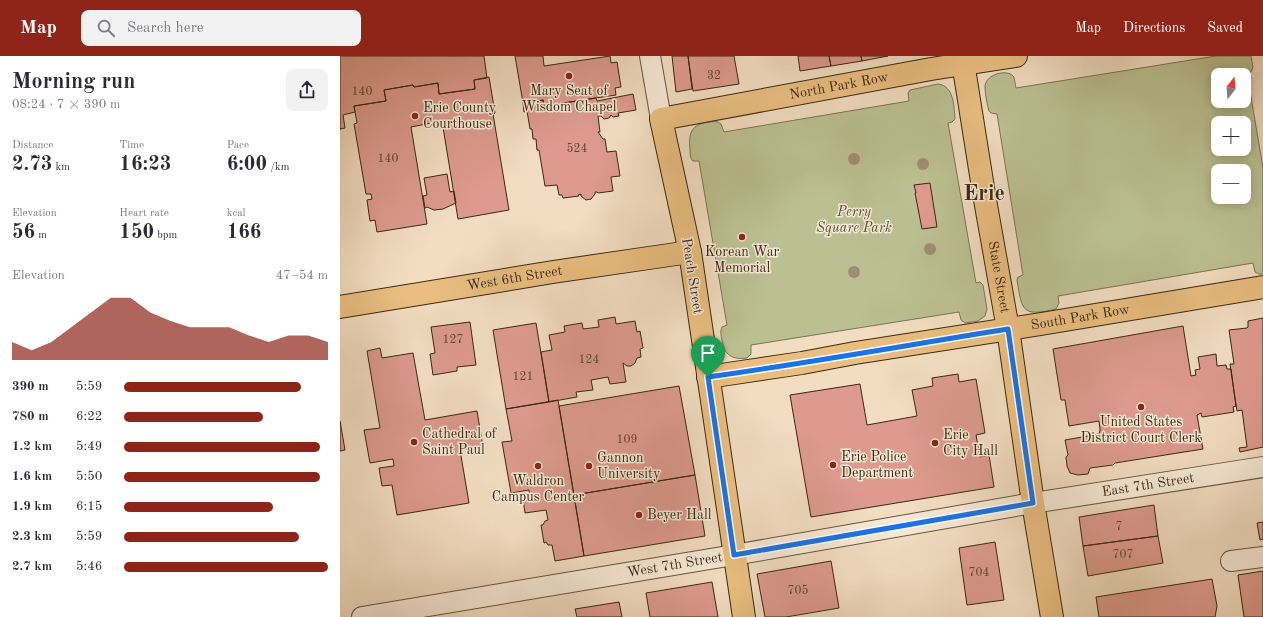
<!DOCTYPE html>
<html lang="en">
<head>
<meta charset="utf-8">
<style>
  :root { --surface:#fff; --page:#f2f2f3; --text:#2b2b33; --muted:#7c7c81; --accent:#8f2418 }
  body { margin:0; font-family:"Old Standard TT",serif; background:var(--page); color:var(--text); height:100vh; display:flex; flex-direction:column; font-size:15px; white-space:nowrap }
  * { box-sizing:border-box; margin:0 }
  p { font-size:13px; color:var(--muted) }
  .icon { flex:none; width:22px; height:22px; fill:none; stroke:currentColor; stroke-width:2; stroke-linecap:round; stroke-linejoin:round }
  .map { position:relative; flex:1; overflow:hidden }
  .side { display:flex; flex-direction:column; background:var(--surface); width:340px }
  .side>* { flex:none }
  .needle { width:26px; rotate:17deg }
  .tools { position:absolute; left:871px; top:12px; display:grid; gap:8px }
  .tools a { display:grid; place-items:center; width:40px; height:40px; border-radius:8px; background:var(--surface); box-shadow:0 2px 10px #0003; font-size:20px }
  .pin { position:absolute; display:grid; place-items:center; width:34px; height:34px; color:#fff; margin:-41px -17px; border-radius:50% 50% 50% 0; rotate:-45deg; box-shadow:0 0 4px #0007 }
  .pin .icon { rotate:45deg }
  .round { display:grid; place-items:center; flex:none; width:42px; height:42px; border-radius:8px; background:var(--page) }
  .overview { display:flex; align-items:center; justify-content:space-between; height:68px; padding:0 12px }
  h1 { font-size:22px; font-weight:600; line-height:30px }
  .figures { display:grid; grid-template-columns:repeat(3,1fr); gap:6px; height:68px; padding:4px 12px }
  .figures div { display:grid; align-content:center }
  .figures b { font-size:20px; font-weight:600 }
  .figures small { font-size:11px; font-weight:400 }
  .figures p { font-size:11px }
  .chart { height:112px; padding:8px 12px }
  .chart p { display:flex; justify-content:space-between }
  .chart svg { width:100%; height:72px; margin-top:4px; fill:var(--accent); opacity:.7 }
  ul { padding:0 12px; list-style:none; font-size:13px }
  li { display:grid; grid-template-columns:64px 48px 1fr; align-items:center; height:30px }
  li i { height:10px; border-radius:5px; background:var(--accent) }
  header { display:flex; align-items:center; gap:24px; box-sizing:border-box; height:56px; padding:0 20px; background:var(--accent); color:#fff }
  header strong { font-size:19px }
  nav { display:flex; gap:22px; margin-inline-start:auto; font-size:14px }
  .search { width:280px; height:36px; background:var(--page); display:flex; align-items:center; gap:10px; box-sizing:border-box; padding:0 14px; border-radius:8px; color:var(--muted); font-size:15px }
  main { display:flex; flex:1; min-height:0 }
  .map>svg:first-child { display:block }
  .green { fill:#bbc092; stroke:#7b7450; fill-rule:evenodd }
  .building { fill:#dd9a8d; stroke:#3b280f }
  .lines { fill:none; stroke-linecap:round; stroke-linejoin:round }
  .minor-casing { stroke:#69553c; stroke-width:22 }
  .major-casing { stroke:#3b280f; stroke-width:24 }
  .minor { stroke:#f7e9d7; stroke-width:20 }
  .major { stroke:#e9be80; stroke-width:22 }
  .tree { fill:#9f8e71 }
  .route-casing { stroke:#fff; stroke-width:8 }
  .route { stroke:#1a73e8; stroke-width:5 }
  .poi-dot { fill:#8f2418; stroke:#f7e9d7; stroke-width:1.5 }
  .labels { text-anchor:middle; dominant-baseline:central; stroke-width:3; stroke-linejoin:round; paint-order:stroke }
  .number-label { font-size:12px; fill:#64442e }
  .street-label { font-size:14px; fill:#3b280f; stroke:#f7e9d7 }
  .poi-label { font-size:14px; fill:#3b280f; stroke:#f7e9d7; text-anchor:start }
  .park-label { font-size:14px; font-style:italic; fill:#5b4e30; stroke:#f7e9d7 }
  .town-label { font-size:22px; font-weight:bold; fill:#3b280f; stroke:#f7e9d7 }
</style>
</head>
<body>
<header>
<strong>Map</strong>
<div class="search"><svg class="icon" aria-label="search" viewBox="0 0 24 24"><circle cx="10" cy="10" r="6"/><path d="M15 15l6 6"/></svg>Search here</div>
<nav><a>Map</a><a>Directions</a><a>Saved</a></nav>
</header>
<main>
<section class="side">
<div class="overview"><div><h1>Morning run</h1><p>08:24 · 7 × 390 m</p></div><a class="round"><svg class="icon" aria-label="share" viewBox="0 0 24 24"><path d="M12 15V3M7 8l5-5 5 5M5 13v7h14v-7"/></svg></a></div>
<div class="figures">
<div><p>Distance</p><b>2.73<small> km</small></b></div>
<div><p>Time</p><b>16:23</b></div>
<div><p>Pace</p><b>6:00<small> /km</small></b></div>
</div>
<div class="figures">
<div><p>Elevation</p><b>56<small> m</small></b></div>
<div><p>Heart rate</p><b>150<small> bpm</small></b></div>
<div><p>kcal</p><b>166</b></div>
</div>
<div class="chart"><p><span>Elevation</span>47–54 m</p>
<svg viewBox="0 0 160 44" preserveAspectRatio="none"><path d="M0 44V33L10 38L20 33L30 24L40 15L50 6L60 6L70 15L80 20L90 24L100 24L110 24L120 29L130 33L140 29L150 29L160 33V44z"/></svg>
</div>
<ul>
<li><b>390 m</b>5:59<i style="width:87%"></i></li>
<li><b>780 m</b>6:22<i style="width:68%"></i></li>
<li><b>1.2 km</b>5:49<i style="width:96%"></i></li>
<li><b>1.6 km</b>5:50<i style="width:96%"></i></li>
<li><b>1.9 km</b>6:15<i style="width:73%"></i></li>
<li><b>2.3 km</b>5:59<i style="width:86%"></i></li>
<li><b>2.7 km</b>5:46<i style="width:100%"></i></li>
</ul>
</section>
<div class="map">
<svg width="923" height="561" viewBox="0 0 923 561">
  <rect width="100%" height="100%" fill="#f2ddc1"/>
  <filter id="stains"><feTurbulence type="fractalNoise" baseFrequency=".005" numOctaves="4"/><feColorMatrix values="0 0 0 0 .2 0 0 0 0 .09 0 0 0 0 .02 0 0 0 .5 -.17"/></filter>
  <radialGradient id="worn" r=".72"><stop offset=".6" stop-color="#630" stop-opacity="0"/><stop offset="1" stop-color="#630" stop-opacity=".3"/></radialGradient>
  <!-- green -->
  <path class="green" d="M876,0H911L913,11L911,16L907,17L923,112V218H919L915,216L913,207L718,240L719,247L716,253C682,261 682,255 677,224L678,221L683,219L657,58L651,57L649,55C647,48 645,38 645,30C646,18 667,13 673,20C675,22 675,28 676,32ZM878,19H904V45H878ZM878,67H904V93H878ZM878,115H904V141H878Z
    M598,28C614,30 614,50 615,63L612,66L608,67L636,227L640,226L643,229L647,253L645,260L638,265L625,267L621,264L619,256L411,289V298L407,302C392,304 384,299 382,284C381,279 380,275 382,271L387,269L359,105H353C350,102 350,98 350,93C348,77 352,68 369,66C375,65 377,65 381,68L384,76L569,45L568,37L570,34Z"/>
  <!-- building -->
  <path class="building" d="M0,0H144L147,22L134,24L135,33L99,38L98,27L74,31L73,29L44,34L46,45L14,50L15,56L3,59L5,72L0,73Z
    M175,0H203L204,10L270,0L271,7L277,6L281,31L275,32L276,39L256,42L204,50L203,44L183,47Z
    M332,0H348L352,33L336,36Z
    M348,0H394L399,28L353,35Z
    M458,0H489L491,10L460,15Z
    M489,0H521L522,5L491,10Z
    M521,0H548L522,5Z
    M149,21L155,57L153,58L169,154L118,163L102,65L71,71L87,168L37,176L35,164L30,165L27,144L32,143L31,138H26L14,68L17,67L14,50L46,45L44,34L73,29L74,31L98,27L99,38L135,33L134,24Z
    M293,38L296,54L278,57L279,60L273,61L271,59L269,62L264,63L261,60H258L260,76H258L263,83H265L267,96L276,95L280,120L271,121L273,135L258,137L257,136H255V138L251,143L246,144L241,140V138L238,139L239,140L223,142L222,139H219L217,129L205,130L199,94H197L196,83H193L192,73H190L187,55L184,56L183,47L203,44L204,50L256,42L257,45Z
    M107,118L110,136L114,135L116,147L103,153L94,154L87,151L85,152L83,140L87,139L84,122Z
    M590,127L597,171L582,173L575,137H576L574,129Z
    M275,261L276,268L295,265L297,276L300,275L303,292L300,293L301,301L297,302L295,307L291,310H287L283,307L286,326L270,328L268,321L251,324L253,334L236,336L237,341L209,346L201,296L212,294L209,279L225,276L224,270L242,267L243,273L259,271L258,264Z
    M923,262V391L900,396L899,392L907,391L902,354L897,355L894,336L890,308H894L889,274L907,272L908,271V265Z
    M130,266L136,309L117,311V315L93,319L90,298L95,297L91,271Z
    M196,267L209,346L166,353L153,274Z
    M843,270L851,320L856,319L855,314L860,313L858,301L876,298L877,310L886,309L887,313H891L896,350L893,351L894,356L862,361L861,357L857,359L863,393L775,407L773,409L750,412L748,418L738,419L730,417L727,410L726,401L728,399L725,384L759,378L760,374L759,365L729,370L725,344H721L713,293Z
    M40,292L42,302L73,297L85,364L137,355L143,391L120,394L129,447L57,459L52,429L42,430L39,412L54,410L53,403L30,407L24,374L40,372L27,295Z
    M618,318L619,326L636,323L645,377L636,379L640,401L649,399L654,431L471,461L450,339L520,328L527,369L577,360L572,334L593,330L592,322Z
    M339,330L355,419L234,439L219,350Z
    M218,344L244,500L215,505L212,489H208L206,486L204,487L201,469H203L205,465L208,464L206,454L185,457L183,443L190,442L189,434L171,437L162,386L172,385L166,353Z
    M0,365L5,394L0,395Z
    M355,419L365,480L244,500L234,439Z
    M814,449L818,480L743,490L739,461Z
    M923,466V483L920,484L917,467Z
    M818,480L823,507L748,520L743,490Z
    M655,486L664,544L627,549L619,492Z
    M491,505L499,552L446,561H425L417,518Z
    M923,515V561H904L898,519Z
    M872,523L877,550L875,561H759L756,541Z
    M372,526L378,561H310L306,537Z
    M279,546L282,561H237L235,553Z"/>
  <g class="lines">
    <defs>
      <g id="minor">
        <path d="M310,0L321,63"/>
        <path d="M891,505L923,501"/>
        <path id="s1" d="M22,561L394,499L693,447L923,411"/>
      </g>
      <g id="major">
        <path id="s2" d="M622,0L644,138L668,273L693,447L712,561"/>
        <path id="s3" d="M0,251L213,216L350,196"/>
        <path id="s4" d="M368,321L462,307L515,297L701,268L923,231"/>
        <path id="s5" d="M404,561L350,196L321,63L591,13L676,0"/>
      </g>
    </defs>
    <!-- minor casing -->
    <use href="#minor" class="minor-casing"/>
    <!-- major casing -->
    <use href="#major" class="major-casing"/>
    <!-- minor -->
    <use href="#minor" class="minor"/>
    <!-- major -->
    <use href="#major" class="major"/>
  </g>
  <!-- trees -->
  <g class="tree">
    <circle cx="514" cy="103" r="6"/>
    <circle cx="583" cy="108" r="6"/>
    <circle cx="590" cy="193" r="6"/>
    <circle cx="514" cy="216" r="6"/>
  </g>
  <g class="lines">
    <defs>
      <path id="route" d="M668,273L693,447L394,499L368,321C468,307 568,289 668,273Z"/>
    </defs>
    <!-- route casing -->
    <use href="#route" class="route-casing"/>
    <!-- route -->
    <use href="#route" class="route"/>
  </g>
  <!-- markers -->
  <g class="poi-dot">
    <circle cx="229" cy="20" r="4"/>
    <circle cx="75" cy="60" r="4"/>
    <circle cx="402" cy="181" r="4"/>
    <circle cx="801" cy="351" r="4"/>
    <circle cx="74" cy="386" r="4"/>
    <circle cx="595" cy="387" r="4"/>
    <circle cx="493" cy="409" r="4"/>
    <circle cx="198" cy="410" r="4"/>
    <circle cx="249" cy="410" r="4"/>
    <circle cx="299" cy="459" r="4"/>
  </g>
  <g class="labels">
    <!-- number labels -->
    <g class="number-label">
      <text x="374" y="20">32</text>
      <text x="22" y="36">140</text>
      <text x="237" y="93">524</text>
      <text x="48" y="103">140</text>
      <text x="113" y="284">127</text>
      <text x="249" y="304">124</text>
      <text x="183" y="321">121</text>
      <text x="287" y="384">109</text>
      <text x="779" y="471">7</text>
      <text x="783" y="499">707</text>
      <text x="639" y="517">704</text>
      <text x="458" y="535">705</text>
    </g>
    <!-- street labels -->
    <g class="street-label">
      <text stroke="none"><textPath href="#s5" startOffset="686">North Park Row</textPath></text>
      <text transform="translate(352 220) rotate(81)">Peach Street</text>
      <text stroke="none"><textPath href="#s2" startOffset="224">State Street</textPath></text>
      <text stroke="none"><textPath href="#s3" startOffset="177">West 6th Street</textPath></text>
      <text stroke="none"><textPath href="#s4" startOffset="377">South Park Row</textPath></text>
      <text stroke="none"><textPath href="#s1" startOffset="797">East 7th Street</textPath></text>
      <text stroke="none"><textPath href="#s1" startOffset="317">West 7th Street</textPath></text>
    </g>
    <!-- poi labels -->
    <g class="poi-label">
      <text x="229" y="35" text-anchor="middle">Mary Seat of<tspan x="229" dy="16">Wisdom Chapel</tspan></text>
      <text x="83" y="52">Erie County<tspan x="83" dy="16">Courthouse</tspan></text>
      <text x="402" y="196" text-anchor="middle">Korean War<tspan x="402" dy="16">Memorial</tspan></text>
      <text x="801" y="366" text-anchor="middle">United States<tspan x="801" dy="16">District Court Clerk</tspan></text>
      <text x="82" y="378">Cathedral of<tspan x="82" dy="16">Saint Paul</tspan></text>
      <text x="603" y="379">Erie<tspan x="603" dy="16">City Hall</tspan></text>
      <text x="501" y="401">Erie Police<tspan x="501" dy="16">Department</tspan></text>
      <text x="257" y="402">Gannon<tspan x="257" dy="16">University</tspan></text>
      <text x="198" y="425" text-anchor="middle">Waldron<tspan x="198" dy="16">Campus Center</tspan></text>
      <text x="307" y="459">Beyer Hall</text>
    </g>
    <!-- park labels -->
    <g class="park-label">
      <text x="514" y="156">Perry<tspan x="514" dy="16">Square Park</tspan></text>
    </g>
    <!-- town labels -->
    <g class="town-label">
      <text x="644" y="138">Erie</text>
    </g>
  </g>
  <rect width="100%" height="100%" filter="url(#stains)"/>
  <rect width="100%" height="100%" fill="url(#worn)"/>
</svg>
<div class="tools">
<a><svg class="needle" viewBox="-14 -14 28 28"><path d="M0-13l5 13h-10z" fill="#e53935"/><path d="M0 13l5-13h-10z" fill="#7c7c81"/></svg></a>
<a>+</a>
<a>−</a>
</div>
<div class="pin" style="left:368px;top:321px;background:#1e9e55"><svg class="icon" aria-label="arrive" viewBox="0 0 24 24"><path d="M6 21V4h12l-3 4 3 4H6"/></svg></div>
</div>
</main>
</body>
</html>
